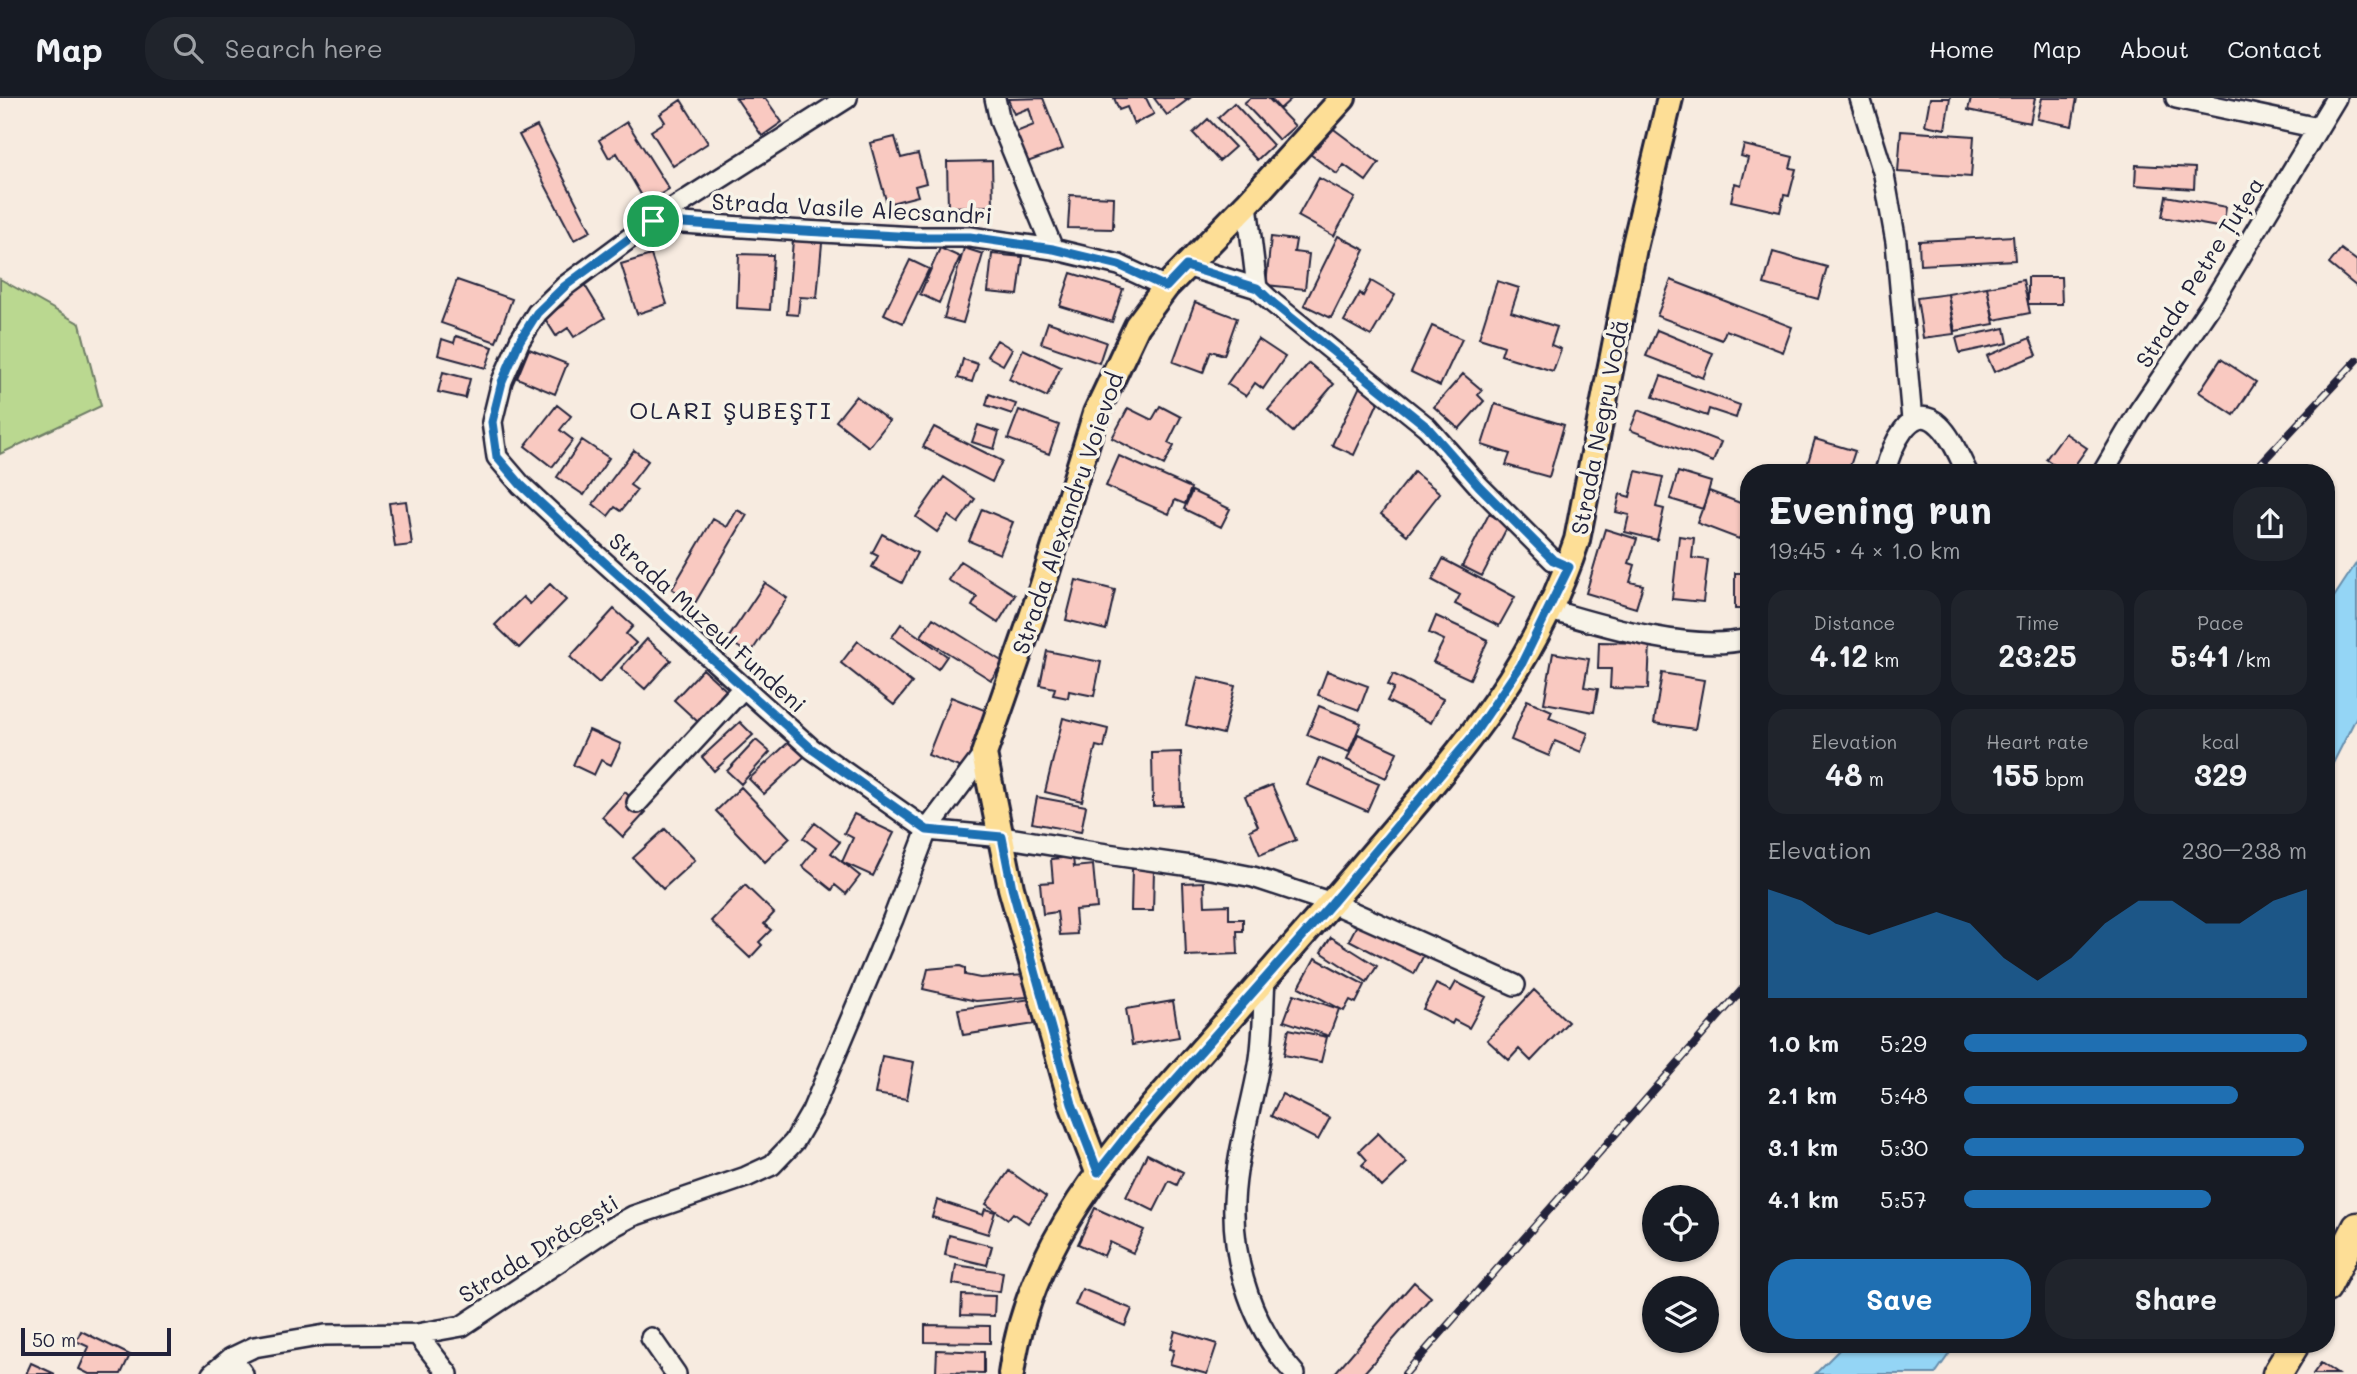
<!DOCTYPE html>
<html lang="en">
<head>
<meta charset="utf-8">
<style>
  :root { --surface:#171b24; --page:#20242c; --text:#f1f3f6; --muted:#9ea1a6; --line:#363941; --accent:#1f6fb2 }
  body { margin:0; font-family:Mali,sans-serif; background:var(--page); color:var(--text); height:100vh; display:flex; flex-direction:column; font-size:26px; white-space:nowrap }
  * { box-sizing:border-box; margin:0 }
  p { font-size:23px; color:var(--muted) }
  .icon { flex:none; width:38px; height:38px; fill:none; stroke:currentColor; stroke-width:2; stroke-linecap:round; stroke-linejoin:round }
  .map { position:relative; flex:1; overflow:hidden }
  .panel { position:absolute; left:1740px; top:366px; width:595px; height:889px; display:flex; flex-direction:column; background:var(--surface); border-radius:28px; box-shadow:0 2px 5px #0004 }
  .panel>* { flex:none }
  .buttons { position:absolute; left:1642px; top:1087px; display:grid; gap:14px }
  .buttons a { display:grid; place-items:center; width:77px; height:77px; border-radius:50%; background:var(--surface); box-shadow:0 2px 5px #0004; font-size:35px }
  .scale { position:absolute; left:21px; bottom:18px; width:150px; box-sizing:border-box; padding-left:7px; border:4px solid #22223b; border-top:0; font-size:19px; line-height:24px; white-space:nowrap; color:#22223b; -webkit-text-stroke:5px #f7f3e8; paint-order:stroke }
  .pin { position:absolute; display:grid; place-items:center; width:60px; height:60px; color:#fff; margin:-30px; border:4px solid #fff; border-radius:50%; box-shadow:0 2px 7px #0007 }
  .round { display:grid; place-items:center; flex:none; width:74px; height:74px; border-radius:28px; background:var(--page) }
  .head { display:flex; align-items:center; justify-content:space-between; height:119px; padding:0 28px }
  h1 { font-size:38px; font-weight:800; line-height:52px }
  .stats { display:grid; grid-template-columns:repeat(3,1fr); gap:10px; height:119px; padding:7px 28px }
  .stats div { display:grid; align-content:center; border-radius:18px; background:var(--page); text-align:center }
  .stats b { font-size:30px; font-weight:800 }
  .stats small { font-size:19px; font-weight:400 }
  .stats p { font-size:19px }
  .chart { height:196px; padding:14px 28px }
  .chart p { display:flex; justify-content:space-between }
  .chart svg { width:100%; height:126px; margin-top:7px; fill:var(--accent); opacity:.7 }
  .cta { display:flex; gap:14px; margin-top:auto; padding:14px 28px }
  .cta a { flex:1; height:80px; border-radius:28px; background:var(--accent); color:#fff; font-size:28px; font-weight:800; line-height:80px; text-align:center }
  .cta a+a { background:var(--page); color:var(--text) }
  ul { padding:0 28px; list-style:none; font-size:23px }
  li { display:grid; grid-template-columns:112px 84px 1fr; align-items:center; height:52px }
  li i { height:18px; border-radius:9px; background:var(--accent) }
  header { display:flex; align-items:center; gap:42px; box-sizing:border-box; height:98px; padding:0 35px; background:var(--surface); border-bottom:2px solid var(--line) }
  header strong { font-size:33px }
  nav { display:flex; gap:38px; margin-inline-start:auto; font-size:24px }
  .search { width:490px; height:63px; background:var(--page); display:flex; align-items:center; gap:18px; box-sizing:border-box; padding:0 24px; border-radius:28px; color:var(--muted); font-size:26px }
  .map>svg:first-child { display:block }
  .green { fill:#bad890; stroke:#6e7d66; stroke-width:2 }
  .water { fill:#94d5f5; stroke:#668dab; stroke-width:2 }
  .building { fill:#f9c9c1; stroke:#22223b; stroke-width:2 }
  .lines { fill:none; stroke-linecap:round; stroke-linejoin:round }
  .minor-casing { stroke:#22223b; stroke-width:24 }
  .major-casing { stroke:#22223b; stroke-width:30 }
  .highway-casing { stroke:#22223b; stroke-width:33 }
  .minor { stroke:#f7f3e8; stroke-width:19 }
  .major { stroke:#fdde96; stroke-width:24 }
  .highway { stroke:#fdde96; stroke-width:28 }
  .rail-casing { stroke:#22223b; stroke-width:8 }
  .rail { stroke:#f7f3e8; stroke-width:5; stroke-dasharray:16; stroke-linecap:butt }
  .route-casing { stroke:#fff; stroke-width:14 }
  .route { stroke:#1f6fb2; stroke-width:9 }
  .labels { text-anchor:middle; dominant-baseline:central; stroke-width:7; stroke-linejoin:round; paint-order:stroke }
  .street-label { font-size:23px; fill:#22223b; stroke:#f7f3e8 }
  .neighbourhood-label { font-size:24px; letter-spacing:2px; fill:#22223b; stroke:#f7f3e8 }
</style>
</head>
<body>
<header>
<strong>Map</strong>
<div class="search"><svg class="icon" aria-label="search" viewBox="0 0 24 24"><circle cx="10" cy="10" r="6"/><path d="M15 15l6 6"/></svg>Search here</div>
<nav><a>Home</a><a>Map</a><a>About</a><a>Contact</a></nav>
</header>
<div class="map">
<svg width="2357" height="1276" viewBox="0 0 2357 1276">
  <rect width="100%" height="100%" fill="#f7ebe0"/>
  <filter id="ink" filterUnits="userSpaceOnUse"><feTurbulence type="fractalNoise" baseFrequency=".0143" numOctaves="2"/><feDisplacementMap in="SourceGraphic" scale="14" xChannelSelector="R" yChannelSelector="G"/><feConvolveMatrix kernelMatrix="1 2 1 2 8 2 1 2 1" color-interpolation-filters="sRGB"/></filter>
  <g filter="url(#ink)">
    <!-- green -->
    <path class="green" d="M0,181L80,226L101,308L0,356Z"/>
    <!-- water -->
    <path class="water" d="M2357,464V618L2326,679V511Z
      M1845,1246H1956L1935,1276H1815Z"/>
    <!-- building -->
    <path class="building" d="M736,0H765L782,24L762,38Z
      M1043,0L1063,51L1022,66L1011,36L1034,27L1029,10L1014,16L1008,1Z
      M1114,0H1146L1154,16L1134,26L1127,9L1119,12Z
      M1154,0H1190L1167,17Z
      M1250,0H1268L1295,28L1279,42L1244,5Z
      M1270,0H1292L1280,11Z
      M1930,0H1950L1945,31L1925,27Z
      M1971,0H2035L2030,25L1968,12Z
      M2042,0H2077L2072,28L2037,21Z
      M681,2L708,45L673,68L651,33L665,24L660,16Z
      M1234,5L1273,47L1257,62L1218,20Z
      M1208,21L1235,49L1219,63L1193,35Z
      M627,24L669,91L646,105L617,55L609,60L599,42Z
      M537,28L591,133L574,142L519,37Z
      M1331,29L1379,65L1366,83L1344,67L1337,76L1310,56Z
      M1901,33L1974,38L1971,79L1898,74Z
      M895,39L901,60L918,56L926,85L915,88L918,98L887,106L870,45Z
      M1744,47L1793,59L1790,70L1796,71L1789,98L1784,97L1780,114L1731,103L1735,85L1741,87L1748,60L1741,58Z
      M992,63L993,108L948,109L947,64Z
      M2136,67L2195,70L2194,91L2135,87Z
      M1319,80L1355,100L1334,138L1298,118Z
      M1070,97L1114,99L1113,131L1068,130Z
      M2166,98L2226,109L2223,130L2162,119Z
      M1338,138L1365,152L1331,220L1304,207Z
      M2013,138L2015,162L1920,167L1919,143Z
      M1271,139L1296,142L1294,154L1309,156L1305,191L1266,187Z
      M793,142L822,145L817,200L800,199L798,217L787,216Z
      M940,150L960,159L939,205L920,196Z
      M964,150L983,156L963,225L944,220Z
      M2341,151L2357,163V189L2329,166Z
      M1773,154L1827,169L1818,201L1764,186Z
      M739,156L773,157L770,212L737,210Z
      M992,156L1023,159L1018,197L988,194Z
      M651,157L667,206L637,216L621,166Z
      M910,162L929,171L903,225L884,216Z
      M1071,175L1123,191L1112,224L1060,208Z
      M2028,179H2061L2062,206H2028Z
      M581,181L605,220L574,239L568,230L556,238L544,219L563,207L556,197Z
      M457,182L512,201L496,244L441,225Z
      M1671,182L1792,229L1783,254L1726,232L1722,242L1657,218Z
      M2023,182L2030,215L1994,222L1987,189Z
      M1371,183L1395,197L1371,238L1344,223L1360,195L1363,198Z
      M1497,183L1519,190L1511,214L1557,229L1551,247L1561,251L1553,273L1501,257L1504,248L1479,240Z
      M1987,189L1994,226L1955,233L1948,196Z
      M1948,196L1954,236L1923,240L1917,200Z
      M1195,204L1237,220L1224,257L1211,253L1203,275L1173,264Z
      M1048,224L1106,244L1099,265L1041,245Z
      M1432,228L1462,241L1440,288L1411,274Z
      M2005,230L2008,245L1960,255L1956,240Z
      M1657,232L1713,255L1703,280L1646,258Z
      M456,238L493,249L486,270L438,257L442,241L454,245Z
      M2030,240L2037,257L1994,274L1987,258Z
      M1258,241L1285,259L1263,291L1255,285L1246,298L1227,286Z
      M997,242L1012,251L1003,267L987,258Z
      M529,251L567,266L555,296L517,280Z
      M1023,251L1061,269L1047,299L1009,281Z
      M963,261L978,266L972,284L958,280Z
      M2221,261L2256,284L2234,317L2199,294Z
      M1309,265L1334,286L1293,334L1268,312Z
      M443,274L470,281L465,300L438,294Z
      M1463,276L1482,292L1478,297L1484,303L1459,331L1434,309Z
      M1661,278L1740,307L1736,320L1709,311L1707,318L1653,299Z
      M1360,288L1381,298L1354,357L1332,347Z
      M989,296L1016,306L1012,316L986,307Z
      M856,298L889,323L869,349L836,323Z
      M1495,306L1564,327L1549,379L1506,367L1510,356L1482,347Z
      M557,307L571,318L560,332L573,342L552,369L525,348Z
      M1160,308L1181,319L1168,345L1174,348L1164,367L1112,340L1128,310L1152,322Z
      M1019,312L1059,327L1049,356L1008,341Z
      M1638,312L1721,344L1713,364L1630,332Z
      M978,327L999,334L994,351L972,344Z
      M934,329L1002,363L992,384L923,349Z
      M2065,335L2087,350L2070,374H2064L2046,361Z
      M1815,341L1855,353L1848,374H1805Z
      M582,342L609,360L584,397L557,379Z
      M634,352L648,363L630,387L637,392L621,413L615,409L608,418L593,406Z
      M1119,358L1191,390L1185,406L1175,402L1169,416L1106,388Z
      M1636,373L1663,379L1656,409L1664,411L1657,442L1625,434L1629,417L1616,414L1620,396L1630,399Z
      M1414,374L1440,395L1407,437L1381,416Z
      M1678,374L1711,384L1703,411L1670,401Z
      M944,379L975,401L958,425L948,418L937,434L916,419Z
      M1192,393L1230,411L1221,429L1184,411Z
      M1709,393L1748,408V418L1739,441L1697,425Z
      M406,403L412,447L395,449L389,405Z
      M982,411L1013,424L1000,456L969,443Z
      M737,412L747,417L695,505L672,491L713,421L727,429Z
      M1489,416L1509,426L1482,478L1462,468Z
      M1605,431L1637,441L1629,465L1635,467L1630,484L1643,487L1636,510L1586,495Z
      M882,436L917,455L902,485L872,469L878,458L872,455Z
      M1679,438L1694,440L1692,460L1708,462L1703,504L1672,501Z
      M1443,461L1515,499L1499,528L1455,506L1460,497L1432,482Z
      M960,463L1015,497L998,525L972,508L977,499L948,482Z
      M1735,475H1748V511H1735Z
      M1076,482L1115,492L1106,532L1066,522Z
      M765,485L787,500L750,556L727,542Z
      M550,486L566,502L519,550L495,527L523,499L530,506Z
      M614,511L633,528L626,536L636,545L599,585L570,559Z
      M1436,518L1488,542L1470,581L1433,564L1444,542L1429,535Z
      M933,520L1003,564L991,582L921,538Z
      M901,526L947,558L938,571L892,539Z
      M647,541L671,562L645,591L621,570Z
      M858,543L912,585L894,607L841,565Z
      M1599,544L1650,545L1648,591L1610,590L1611,571H1598Z
      M1047,553L1101,564L1094,598L1069,593L1068,600L1053,597L1055,590L1040,587Z
      M1553,555L1589,561L1584,589L1598,591L1594,614L1544,605Z
      M703,571L726,592L698,624L674,602Z
      M1327,573L1368,588L1359,612L1318,597Z
      M1662,575L1704,582L1695,631L1654,625Z
      M1393,576L1443,601L1431,625L1387,603L1394,590L1388,587Z
      M1198,579L1235,588L1223,636L1186,627Z
      M951,599L987,613L964,671L928,657Z
      M1527,602L1552,613L1549,620L1588,635L1581,654L1555,643L1549,658L1511,642Z
      M1319,608L1361,625L1349,654L1307,637Z
      M1063,620L1108,631L1104,650L1096,648L1082,703L1045,694Z
      M740,624L753,637L714,673L702,659Z
      M589,632L621,646L611,667L601,662L594,677L573,667Z
      M1358,636L1397,654L1386,680L1347,662Z
      M792,641L806,657L764,696L749,681Z
      M756,642L770,654L741,686L727,673Z
      M1181,654L1182,707L1153,708L1152,655Z
      M1319,660L1379,686L1367,713L1307,687Z
      M1272,687L1296,742L1260,757L1250,732L1258,728L1245,698Z
      M741,689L790,740L765,764L716,713Z
      M625,694L646,714L623,739L602,719Z
      M1037,699L1086,708L1081,734L1032,725Z
      M854,716L894,735L873,778L842,764L853,740L844,735Z
      M815,725L840,744L831,755L860,778L846,796L835,787L832,792L802,768L816,750L803,740Z
      M665,731L695,762L663,791L633,760Z
      M1073,759L1074,769L1093,767L1097,810L1075,812L1077,836L1060,837L1057,814L1043,816L1040,785L1053,784L1051,761Z
      M1132,771H1154L1153,813H1131Z
      M1204,784L1205,808L1229,807V821H1243V833H1237L1238,856L1186,858L1183,785Z
      M745,787L774,815L764,826L771,832L759,844L762,847L750,860L711,823Z
      M1361,819L1426,853L1414,876L1349,842Z
      M1331,839L1377,868L1367,884L1321,854Z
      M1315,860L1365,887L1356,905L1350,902L1344,913L1299,889Z
      M960,868L965,870V877L980,880L1025,877L1027,899L976,903L923,891L928,871Z
      M1456,884L1486,899L1469,930L1454,922L1452,926L1423,911L1436,886L1451,893Z
      M1534,892L1568,924L1531,963L1519,951L1509,962L1487,942Z
      M1294,896L1339,911L1329,938L1284,923Z
      M1031,901L1035,926L963,937L958,911Z
      M1173,903L1179,939L1132,947L1126,911Z
      M1289,931L1327,939L1321,964L1284,957Z
      M882,958L914,964L907,1001L875,996Z
      M1282,996L1330,1020L1318,1042L1271,1018Z
      M1378,1035L1407,1065L1382,1089L1362,1067L1367,1062L1359,1053Z
      M1147,1056L1183,1074L1177,1087L1169,1083L1154,1113L1126,1099Z
      M1009,1073L1046,1099L1028,1125L1013,1115L1008,1121L986,1106Z
      M937,1102L983,1117L985,1111L995,1114L988,1136L932,1119Z
      M1095,1110L1144,1132L1133,1155L1110,1144L1104,1158L1078,1146Z
      M949,1137L992,1148L987,1167L945,1157Z
      M956,1167L1003,1174L1000,1194L953,1186Z
      M1414,1184L1431,1199L1363,1276H1334Z
      M1082,1191L1132,1211L1125,1228L1075,1207Z
      M962,1197L995,1198L994,1218L961,1217Z
      M925,1227L990,1228V1245L925,1244Z
      M81,1233L130,1257L121,1276H89L79,1271L89,1249L76,1243Z
      M1175,1233L1217,1246L1207,1276L1170,1266L1174,1252L1170,1251Z
      M937,1252L984,1254V1275L936,1274Z
      M31,1265L55,1276H26Z
      M2321,1265L2337,1276H2313Z"/>
    <g class="lines">
      <defs>
        <path id="minor" d="M847,0L653,123L565,188L537,215L520,242L502,283L492,324L497,359L521,387L592,453L812,651L927,732L1002,739L1100,755L1212,771L1253,779L1332,805L1515,887
          M995,0L1000,23L1053,151
          M1860,0L1884,77L1896,144L1912,322
          M2176,0L2318,30
          M1247,106L1257,190L1273,205L1427,329L1479,388L1553,462L1569,469
          M653,123L803,133L916,139H970L1053,151L1119,167L1166,189
          M1186,168L1257,190
          M1885,374C1890,354 1910,299 1939,327C1952,339 1959,359 1967,374
          M2103,374L2139,313L2213,204L2336,0
          M1550,512C1604,528 1693,555 1748,541
          M637,705L744,589
          M1265,881C1263,909 1264,939 1259,967C1251,1012 1236,1057 1234,1104C1232,1166 1253,1230 1295,1276
          M417,1236L448,1276
          M651,1240L676,1276
          M231,1260L243,1276
          M212,1276L231,1260L254,1249L325,1237L417,1236L462,1228L605,1133L633,1118L746,1079L772,1067L794,1044L812,1013L893,821L927,732L984,656"/>
        <path id="major" d="M1098,1074L1072,1006L1011,790L984,656L1042,490L1096,315L1137,228L1166,189L1247,106L1343,0
          M1011,1276C1029,1141 1121,1043 1208,945C1265,881 1322,816 1378,750C1462,652 1536,568 1577,442L1634,150L1670,0"/>
        <path id="highway" d="M2326,1190L2357,1129
          M2277,1276L2295,1246"/>
      </defs>
      <!-- minor casing -->
      <use href="#minor" class="minor-casing"/>
      <!-- major casing -->
      <use href="#major" class="major-casing"/>
      <!-- highway casing -->
      <use href="#highway" class="highway-casing"/>
      <!-- minor -->
      <use href="#minor" class="minor"/>
      <!-- major -->
      <use href="#major" class="major"/>
      <!-- highway -->
      <use href="#highway" class="highway"/>
      <defs>
        <path id="rail" d="M2253,374L2357,262
          M1405,1276L1748,885"/>
      </defs>
      <!-- rail casing -->
      <use href="#rail" class="rail-casing"/>
      <!-- rail -->
      <use href="#rail" class="rail"/>
    </g>
  </g>
  <g class="lines" filter="url(#ink)">
    <defs>
      <path id="route" d="M653,123L803,133L916,139H970L1053,151L1119,167L1166,189L1186,168L1257,190L1273,205L1427,329L1479,388L1553,462L1569,469L1521,567L1472,639L1332,805L1132,1031L1098,1074L1072,1006L1012,790L1002,739L927,732L812,651L592,453L521,387L497,359L492,324L502,284L520,242L537,215L565,188Z"/>
    </defs>
    <!-- route casing -->
    <use href="#route" class="route-casing"/>
    <!-- route -->
    <use href="#route" class="route"/>
  </g>
  <g class="labels">
    <!-- street labels -->
    <g class="street-label">
      <text transform="translate(852 110) rotate(3)">Strada Vasile Alecsandri</text>
      <text transform="translate(2199 174) rotate(-58)">Strada Petre Țuțea</text>
      <text transform="translate(1599 329) rotate(-79)">Strada Negru Vodă</text>
      <text transform="translate(1067 415) rotate(-71)">Strada Alexandru Voievod</text>
      <text transform="translate(708 524) rotate(42)">Strada Muzeul Fundeni</text>
      <text transform="translate(538 1150) rotate(-32)">Strada Drăcești</text>
    </g>
    <!-- neighbourhood labels -->
    <g class="neighbourhood-label">
      <text x="731" y="311">OLARI ŞUBEŞTI</text>
    </g>
  </g>
</svg>
<div class="buttons">
<a><svg class="icon" aria-label="locate" viewBox="0 0 24 24"><circle cx="12" cy="12" r="6"/><path d="M12 2v4M12 18v4M2 12h4M18 12h4"/></svg></a>
<a><svg class="icon" aria-label="layers" viewBox="0 0 24 24"><path d="M12 4l9 5-9 5-9-5zM3 14l9 5 9-5"/></svg></a>
</div>
<div class="scale">50 m</div>
<div class="pin" style="left:653px;top:123px;background:#1e9e55"><svg class="icon" aria-label="arrive" viewBox="0 0 24 24"><path d="M6 21V4h12l-3 4 3 4H6"/></svg></div>
<section class="panel">
<div class="head"><div><h1>Evening run</h1><p>19:45 · 4 × 1.0 km</p></div><a class="round"><svg class="icon" aria-label="share" viewBox="0 0 24 24"><path d="M12 15V3M7 8l5-5 5 5M5 13v7h14v-7"/></svg></a></div>
<div class="stats">
<div><p>Distance</p><b>4.12<small> km</small></b></div>
<div><p>Time</p><b>23:25</b></div>
<div><p>Pace</p><b>5:41<small> /km</small></b></div>
</div>
<div class="stats">
<div><p>Elevation</p><b>48<small> m</small></b></div>
<div><p>Heart rate</p><b>155<small> bpm</small></b></div>
<div><p>kcal</p><b>329</b></div>
</div>
<div class="chart"><p><span>Elevation</span>230–238 m</p>
<svg viewBox="0 0 160 44" preserveAspectRatio="none"><path d="M0 44V6L10 10L20 18L30 22L40 18L50 14L60 18L70 30L80 38L90 30L100 18L110 10L120 10L130 18L140 18L150 10L160 6V44z"/></svg>
</div>
<ul>
<li><b>1.0 km</b>5:29<i style="width:100%"></i></li>
<li><b>2.1 km</b>5:48<i style="width:80%"></i></li>
<li><b>3.1 km</b>5:30<i style="width:99%"></i></li>
<li><b>4.1 km</b>5:57<i style="width:72%"></i></li>
</ul>
<div class="cta"><a>Save</a><a>Share</a></div>
</section>
</div>
</body>
</html>
